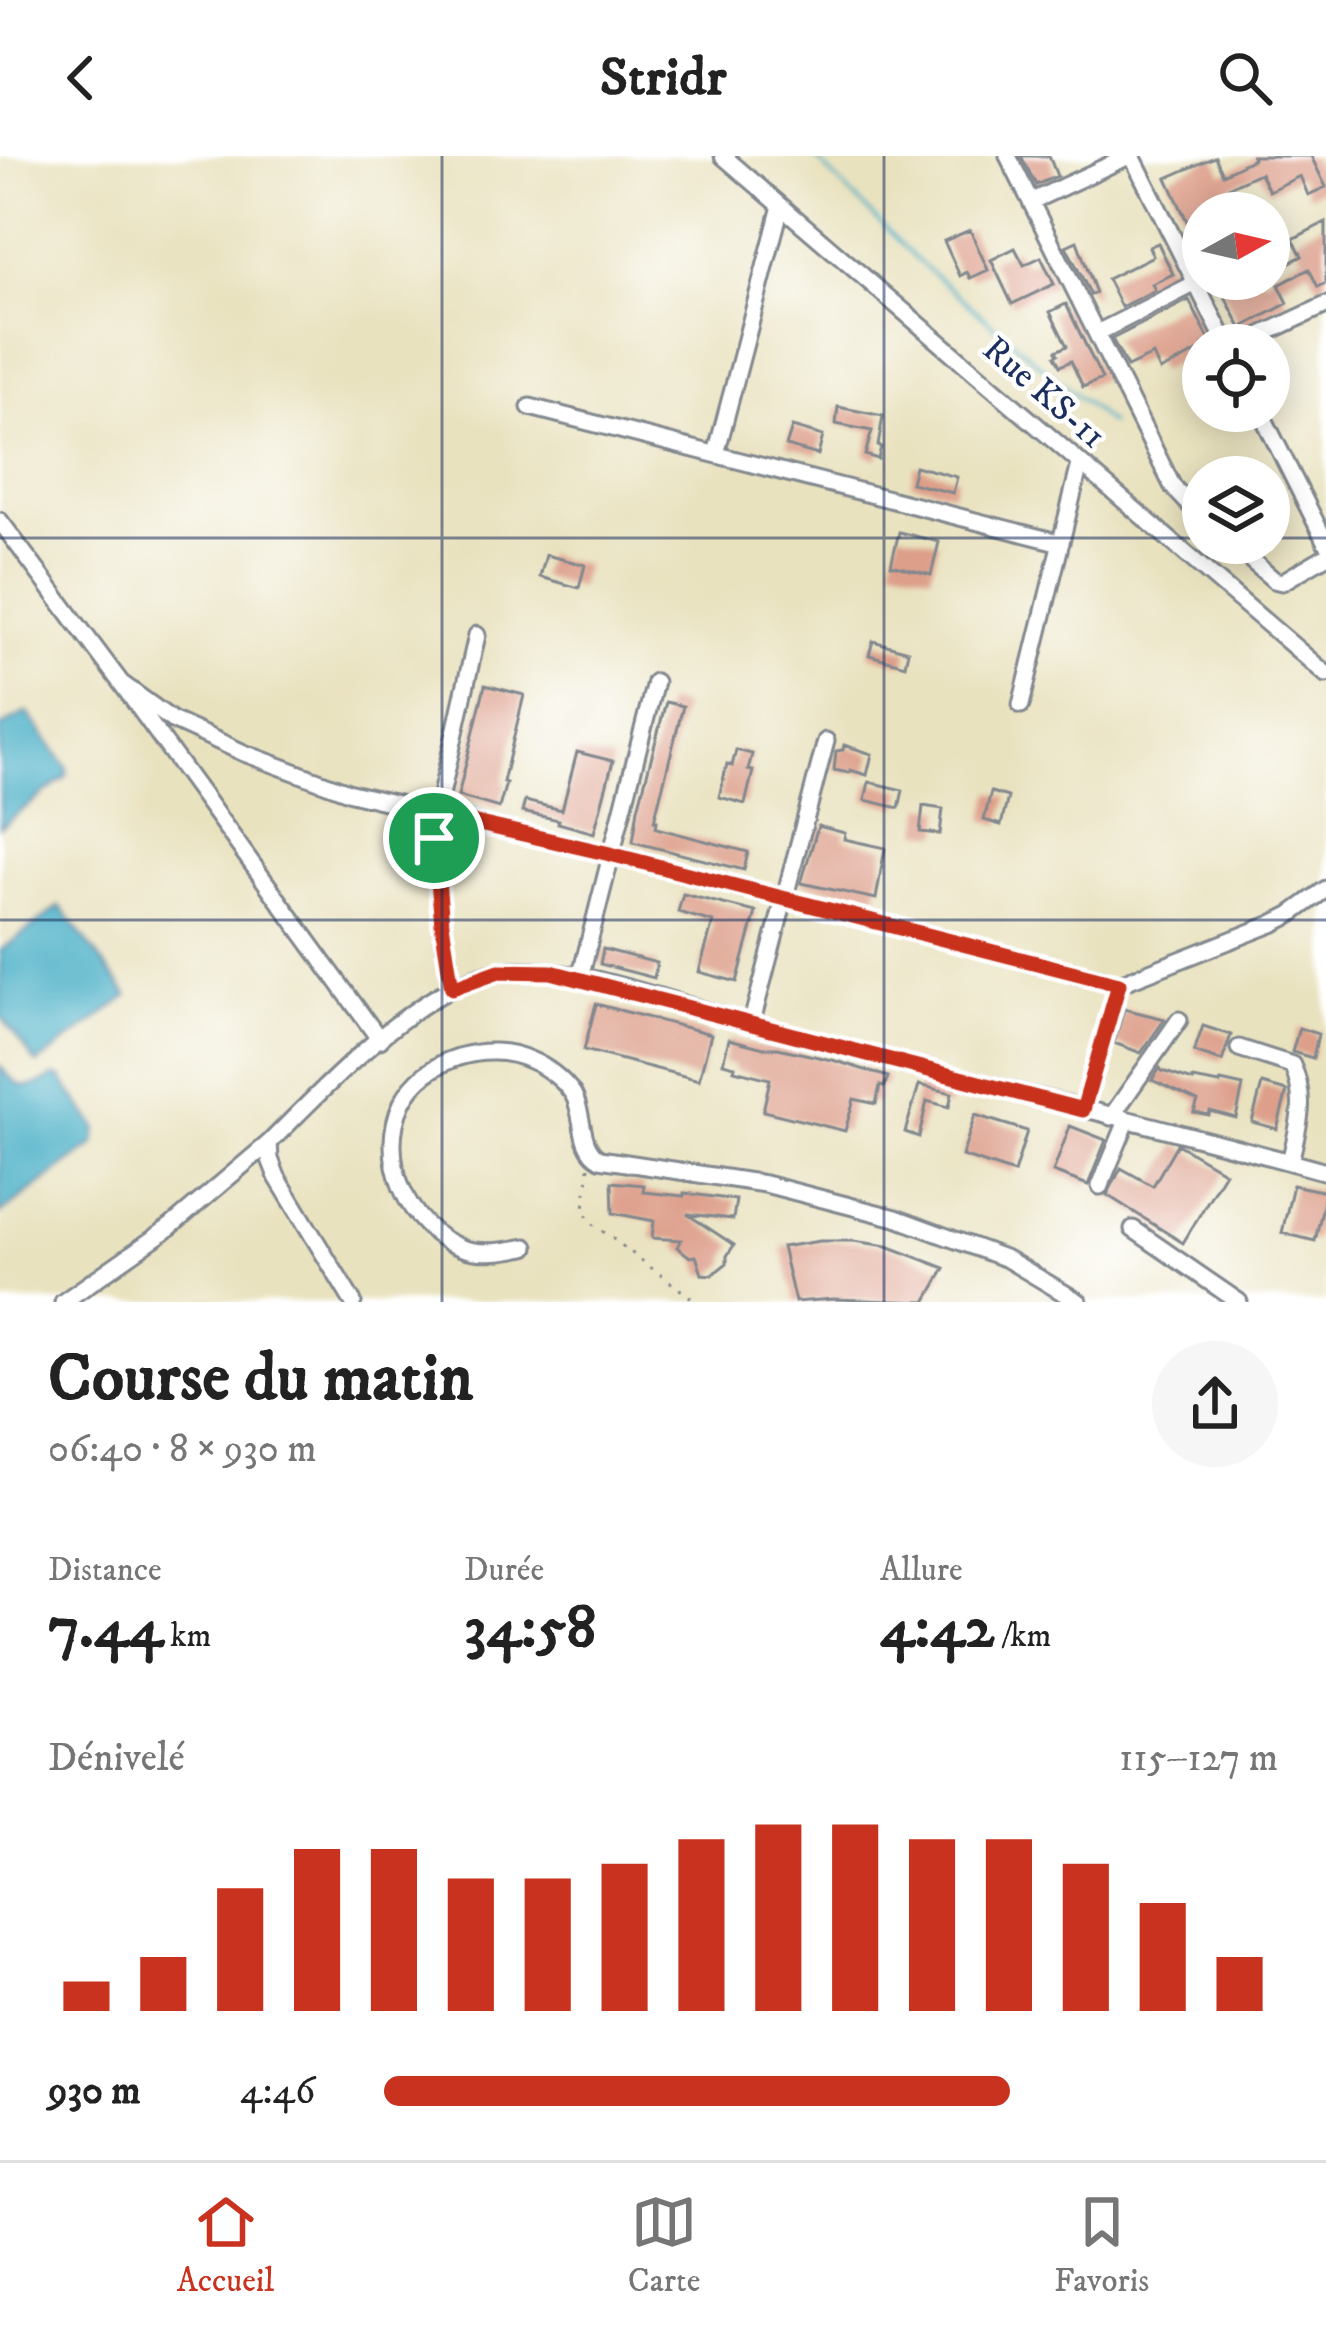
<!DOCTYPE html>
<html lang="fr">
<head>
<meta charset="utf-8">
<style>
  :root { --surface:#fff; --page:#f6f6f6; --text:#222; --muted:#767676; --line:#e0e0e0; --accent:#c8321e }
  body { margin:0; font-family:"IM FELL DW Pica",serif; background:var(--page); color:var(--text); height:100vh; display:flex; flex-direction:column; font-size:45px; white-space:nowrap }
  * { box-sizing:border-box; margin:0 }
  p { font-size:39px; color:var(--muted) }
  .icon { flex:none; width:66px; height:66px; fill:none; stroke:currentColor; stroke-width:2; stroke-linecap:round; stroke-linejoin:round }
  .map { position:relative; height:1146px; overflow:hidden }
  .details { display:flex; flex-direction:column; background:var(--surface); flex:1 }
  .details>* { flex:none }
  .needle { width:78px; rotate:82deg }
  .buttons { position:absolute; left:1182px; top:36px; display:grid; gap:24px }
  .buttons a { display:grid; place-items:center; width:108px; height:108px; border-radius:50%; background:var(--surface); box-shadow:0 6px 30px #0003; font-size:60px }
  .pin { position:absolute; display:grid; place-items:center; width:102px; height:102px; color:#fff; margin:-51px; border:6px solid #fff; border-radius:50%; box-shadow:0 3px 12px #0007 }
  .round { display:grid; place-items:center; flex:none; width:126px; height:126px; border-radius:63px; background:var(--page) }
  .overview { display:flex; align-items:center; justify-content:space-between; height:204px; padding:0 48px }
  h1 { font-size:66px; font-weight:700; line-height:90px }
  .figures { display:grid; grid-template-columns:repeat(3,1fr); gap:18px; height:204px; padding:12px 48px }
  .figures div { display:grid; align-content:center }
  .figures b { font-size:60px; font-weight:700 }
  .figures small { font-size:33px; font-weight:400 }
  .figures p { font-size:33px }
  .chart { height:336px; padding:24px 48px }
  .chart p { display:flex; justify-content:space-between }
  .chart svg { width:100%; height:216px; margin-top:12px; stroke:var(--accent); stroke-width:6 }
  ul { padding:0 48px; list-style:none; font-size:39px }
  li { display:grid; grid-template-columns:192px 144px 1fr; align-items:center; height:90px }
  li i { height:30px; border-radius:15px; background:var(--accent) }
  header { display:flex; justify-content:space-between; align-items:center; height:156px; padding:0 48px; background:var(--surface); font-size:54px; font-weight:700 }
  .menu { display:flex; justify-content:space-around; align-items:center; height:168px; border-top:3px solid var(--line); background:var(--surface); font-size:33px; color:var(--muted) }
  .menu a { display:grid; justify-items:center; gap:6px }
  .menu .selected { color:var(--accent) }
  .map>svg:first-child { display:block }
  .water { fill:#45adc5; stroke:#306e92; stroke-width:3 }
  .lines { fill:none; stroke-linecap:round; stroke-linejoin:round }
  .stream { stroke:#45adc5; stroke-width:3 }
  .building { fill:#dd9f8a }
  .minor-casing { stroke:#82888e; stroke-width:21 }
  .path { stroke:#82888e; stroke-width:3; stroke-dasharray:3 9; stroke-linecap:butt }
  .minor { stroke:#fff; stroke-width:15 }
  .route-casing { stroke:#fff; stroke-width:24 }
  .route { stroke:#c8321e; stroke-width:15 }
  .grid { fill:none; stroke:#1b2f5e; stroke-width:3; stroke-opacity:0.55 }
  .labels { text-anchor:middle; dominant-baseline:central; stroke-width:9; stroke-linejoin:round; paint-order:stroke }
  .street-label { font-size:36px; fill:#1b2f5e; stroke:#fff }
</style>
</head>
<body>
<header><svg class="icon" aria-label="back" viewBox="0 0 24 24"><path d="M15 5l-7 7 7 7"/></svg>Stridr<svg class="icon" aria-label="search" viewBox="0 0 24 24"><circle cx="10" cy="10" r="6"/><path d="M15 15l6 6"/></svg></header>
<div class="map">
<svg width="1326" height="1146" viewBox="0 0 1326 1146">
  <rect width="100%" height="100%" fill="#fff"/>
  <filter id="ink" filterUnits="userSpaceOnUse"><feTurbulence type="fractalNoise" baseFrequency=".00833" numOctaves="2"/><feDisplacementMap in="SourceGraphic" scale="24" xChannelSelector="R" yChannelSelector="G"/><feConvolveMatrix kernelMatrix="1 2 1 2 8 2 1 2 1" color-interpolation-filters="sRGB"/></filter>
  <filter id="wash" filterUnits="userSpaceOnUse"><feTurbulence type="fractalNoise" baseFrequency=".004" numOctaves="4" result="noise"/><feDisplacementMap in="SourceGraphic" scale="48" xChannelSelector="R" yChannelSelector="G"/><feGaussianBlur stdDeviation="2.7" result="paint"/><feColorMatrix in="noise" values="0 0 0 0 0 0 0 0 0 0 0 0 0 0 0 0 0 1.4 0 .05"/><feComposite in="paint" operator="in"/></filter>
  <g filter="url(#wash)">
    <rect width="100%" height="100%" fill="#e9e2bf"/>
    <!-- water -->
    <path class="water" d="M27,556L67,611V620L0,671V572Z
      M60,750L128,840L37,908L0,859V795Z
      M0,910C19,935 28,936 54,920L60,921L97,972L95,988L0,1058Z"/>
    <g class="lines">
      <!-- stream -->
      <path class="stream" d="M813,0L919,106L1110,268"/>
    </g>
    <g id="blocks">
      <!-- building -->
      <path class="building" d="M1021,0H1049L1057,20L1036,29Z
        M1252,0H1311L1326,31L1308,39L1300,20L1269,35L1260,17L1229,31L1238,51L1225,57H1203V68L1191,74L1167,22L1215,1L1223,18L1253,3Z
        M1326,66V127L1318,131L1309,113L1279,129L1288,147L1241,172L1216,123H1269V117L1302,100L1293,83Z
        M970,74L988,114L970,122L967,116L960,120L944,85Z
        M1077,85L1096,137L1091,139L1066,90Z
        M1158,87L1173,118L1152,128L1155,134L1121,151L1107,123L1153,100L1149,91Z
        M1015,92L1024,109L1041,101L1054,128L1012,148L991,104Z
        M1189,144L1212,189H1203V193L1160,215L1153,199L1127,211L1112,183Z
        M1066,148L1102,223L1083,231L1071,205L1060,210L1055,200L1058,198L1056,195L1067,190L1050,156Z
        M838,251L883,260L878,290L881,291L878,303L865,299L872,275L836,268Z
        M792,271L823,280L818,299L786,290Z
        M915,310L957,321L953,337L911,327Z
        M899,376L939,386L931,419L891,409Z
        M546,399L585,409L579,432L540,421Z
        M873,485L908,495L905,509L869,499Z
        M485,529L524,539L503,626L506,627L499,652L458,640Z
        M666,546L683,550L654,665H657L656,672L748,696L744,714L633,686L638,652Z
        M844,589L872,598L867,619L850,614L849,617L834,614L836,595L843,594Z
        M736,594L752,598L748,614L753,615L745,648L719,641L727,608L732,610Z
        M577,596L613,605L594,677L558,667L559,664L522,656L525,645L562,654Z
        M869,626L903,634L899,652L865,644Z
        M991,636L1008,641L1001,669L984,664Z
        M923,650L943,653L940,678L920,676Z
        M818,670L845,677L844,683L885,692L876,743L801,727Z
        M683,738L756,756L737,826L699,816L713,766L678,756Z
        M603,793L657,807L654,822L600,808Z
        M596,848L711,878L699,924L584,894Z
        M1124,853L1165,863L1141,897L1114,887Z
        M1203,870L1231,879L1222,905L1194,896Z
        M1299,872L1318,878L1313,902L1292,896Z
        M729,883L764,892H778L836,905L888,921L884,931L880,930L876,948L854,943L845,975L763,955L770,923L734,914L735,910L723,907Z
        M1160,912L1162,915L1193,925V923L1220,928L1221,925L1243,930L1236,962L1210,955L1209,959L1194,956L1198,945L1152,924Z
        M1262,928L1287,935L1277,973L1252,966Z
        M919,929L952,937L949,951L927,945L919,981L905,976Z
        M975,959L1027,975L1014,1017L962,1000Z
        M1070,970L1106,984L1088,1029L1053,1016Z
        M1177,988L1225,1016L1183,1087L1107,1039L1121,1012L1153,1030Z
        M612,1026L644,1029L643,1036L684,1040V1037L736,1044L733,1063L687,1058L734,1089L727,1100V1107L712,1119L702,1118L696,1100L690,1101L677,1091L681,1084L652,1082L654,1065L613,1057Z
        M1293,1029L1326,1036L1315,1085L1282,1077Z
        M820,1085H853L887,1090L945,1112L926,1146L833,1143L795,1146L782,1091Z"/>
    </g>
  </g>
  <g filter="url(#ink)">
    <use href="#blocks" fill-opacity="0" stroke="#82888e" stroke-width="3"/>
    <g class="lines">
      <defs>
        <path id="minor" d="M723,0L1326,518
          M1008,0L1173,331L1203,363
          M1132,0L1227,189
          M1032,45L1129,0
          M1097,177L1194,128
          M1240,189L1326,149
          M530,251L1061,387
          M1260,255L1326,387
          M716,298L781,50
          M0,365L121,527L380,884
          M1231,387L1274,424L1282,426L1326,400
          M121,527L172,564L244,597L351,637L610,698L1119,828
          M1021,549L1080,308
          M580,822L655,526
          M452,833L442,768L434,670L477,479
          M751,869L826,585
          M1239,892L1292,909C1308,944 1298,970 1290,1006
          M1083,954L1119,828L1272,768L1290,759L1326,733
          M1111,961L1179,864
          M1100,1030L1127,965
          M1133,1073L1239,1146
          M526,1091C505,1095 482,1099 462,1092C406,1072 377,1000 402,947C424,902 487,884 530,904C545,910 563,923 573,938C585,958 578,991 600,1003L765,1028L896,1062L1007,1103L1079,1146
          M63,1146L170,1071L269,987
          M353,1146L277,1021L270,1003L269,987C324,932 413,837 490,817C555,800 687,852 754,869C945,920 1137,963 1326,1016"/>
      </defs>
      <!-- minor casing -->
      <use href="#minor" class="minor-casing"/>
      <!-- path -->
      <path class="path" d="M589,1011L584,1052L589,1065L697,1146"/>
      <!-- minor -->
      <use href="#minor" class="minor"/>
    </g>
  </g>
  <g class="lines" filter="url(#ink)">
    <defs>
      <path id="route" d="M436,658L610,698L1119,828L1083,954L551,816L499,815L452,832L442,768L434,682Z"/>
    </defs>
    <!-- route casing -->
    <use href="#route" class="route-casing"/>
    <!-- route -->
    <use href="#route" class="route"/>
  </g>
  <!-- grid -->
  <path class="grid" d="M442,0V1146M884,0V1146M0,382H1203M1269,382H1326M0,764H1326"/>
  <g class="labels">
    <!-- street labels -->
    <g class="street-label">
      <text transform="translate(1044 237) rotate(41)">Rue KS-11</text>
    </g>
  </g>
</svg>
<div class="buttons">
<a><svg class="needle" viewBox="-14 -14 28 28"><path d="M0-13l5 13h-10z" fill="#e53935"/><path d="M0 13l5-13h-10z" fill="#767676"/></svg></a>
<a><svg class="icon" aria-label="locate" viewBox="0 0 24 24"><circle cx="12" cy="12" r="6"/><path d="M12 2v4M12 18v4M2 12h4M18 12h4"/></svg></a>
<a><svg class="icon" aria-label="layers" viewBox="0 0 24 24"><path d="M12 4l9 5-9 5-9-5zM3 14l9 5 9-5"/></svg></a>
</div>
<div class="pin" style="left:434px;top:682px;background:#1e9e55"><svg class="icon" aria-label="arrive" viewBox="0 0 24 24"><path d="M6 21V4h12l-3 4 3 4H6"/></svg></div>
</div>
<section class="details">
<div class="overview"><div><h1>Course du matin</h1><p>06:40 · 8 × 930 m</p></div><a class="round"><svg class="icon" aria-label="share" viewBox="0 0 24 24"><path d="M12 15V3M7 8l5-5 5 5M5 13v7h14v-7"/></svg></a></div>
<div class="figures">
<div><p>Distance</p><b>7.44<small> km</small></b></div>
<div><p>Durée</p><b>34:58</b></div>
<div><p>Allure</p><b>4:42<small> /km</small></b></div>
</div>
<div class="chart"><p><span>Dénivelé</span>115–127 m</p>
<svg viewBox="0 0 160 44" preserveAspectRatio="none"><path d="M5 44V38M15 44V33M25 44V19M35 44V11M45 44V11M55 44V17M65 44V17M75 44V14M85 44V9M95 44V6M105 44V6M115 44V9M125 44V9M135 44V14M145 44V22M155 44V33"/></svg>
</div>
<ul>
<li><b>930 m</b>4:46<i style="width:70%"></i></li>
</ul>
</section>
<nav class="menu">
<a class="selected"><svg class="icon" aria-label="home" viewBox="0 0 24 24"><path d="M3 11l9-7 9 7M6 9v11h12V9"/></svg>Accueil</a>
<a><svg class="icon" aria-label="map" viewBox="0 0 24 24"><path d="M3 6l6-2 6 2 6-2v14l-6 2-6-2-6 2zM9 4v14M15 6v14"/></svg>Carte</a>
<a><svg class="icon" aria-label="saved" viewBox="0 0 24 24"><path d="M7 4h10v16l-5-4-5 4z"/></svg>Favoris</a>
</nav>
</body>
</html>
